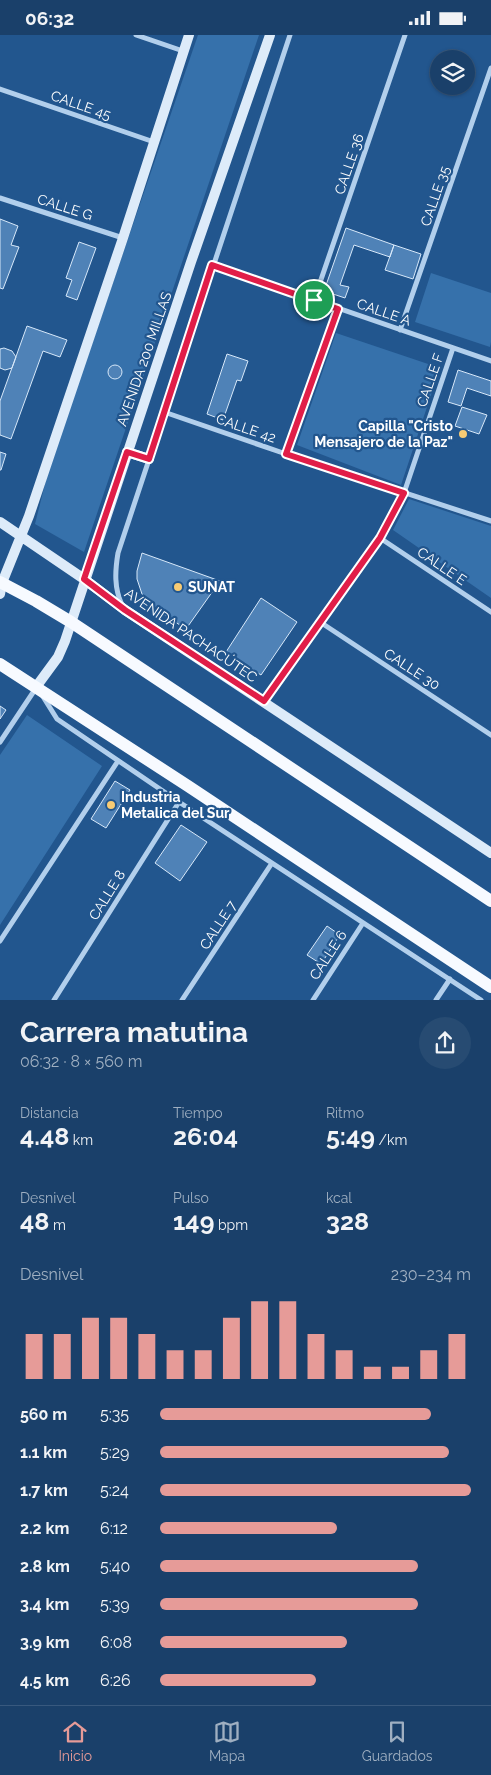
<!DOCTYPE html>
<html lang="es">
<head>
<meta charset="utf-8">
<style>
  :root { --surface:#1a406a; --page:#274b72; --text:#f1f3f6; --muted:#9fafc1; --line:#38597e; --accent:#e69b98 }
  body { margin:0; font-family:Raleway,sans-serif; background:var(--page); color:var(--text); height:100vh; display:flex; flex-direction:column; font-size:19px; white-space:nowrap }
  * { box-sizing:border-box; margin:0 }
  p { font-size:16px; color:var(--muted) }
  .icon { flex:none; width:28px; height:28px; fill:none; stroke:currentColor; stroke-width:2; stroke-linecap:round; stroke-linejoin:round }
  .map { position:relative; height:965px; overflow:hidden }
  .drawer { display:flex; flex-direction:column; background:var(--surface); flex:1 }
  .drawer>* { flex:none }
  .tools { position:absolute; left:430px; top:15px; display:grid; gap:10px }
  .tools a { display:grid; place-items:center; width:45px; height:45px; border-radius:50%; background:var(--surface); box-shadow:0 1px 4px #0004,0 0 0 1px var(--line); font-size:25px }
  .pin { position:absolute; display:grid; place-items:center; width:42px; height:42px; color:#fff; margin:-21px; border:2px solid #fff; border-radius:50%; box-shadow:0 1px 5px #0007 }
  .round { display:grid; place-items:center; flex:none; width:52px; height:52px; border-radius:26px; background:var(--page) }
  .overview { display:flex; align-items:center; justify-content:space-between; height:85px; padding:0 20px }
  h1 { font-size:28px; font-weight:700; line-height:38px }
  .stats { display:grid; grid-template-columns:repeat(3,1fr); gap:8px; height:85px; padding:5px 20px }
  .stats div { display:grid; align-content:center }
  .stats b { font-size:25px; font-weight:700 }
  .stats small { font-size:14px; font-weight:400 }
  .stats p { font-size:14px }
  .chart { height:140px; padding:10px 20px }
  .chart p { display:flex; justify-content:space-between }
  .chart svg { width:100%; height:90px; margin-top:5px; stroke:var(--accent); stroke-width:6 }
  ul { padding:0 20px; list-style:none; font-size:16px }
  li { display:grid; grid-template-columns:80px 60px 1fr; align-items:center; height:38px }
  li i { height:12px; border-radius:6px; background:var(--accent) }
  .status { display:flex; justify-content:space-between; align-items:center; height:35px; padding:0 25px; background:var(--surface); direction:ltr }
  .status svg { height:14px; fill:currentColor }
  .dock { display:flex; justify-content:space-around; align-items:center; height:70px; border-top:1px solid var(--line); background:var(--surface); font-size:14px; color:var(--muted) }
  .dock a { display:grid; justify-items:center; gap:2px }
  .dock .selected { color:var(--accent) }
  .map>svg:first-child { display:block }
  .green { fill:#3671ab }
  .building { fill:#4f82b7; stroke:#d7e8f9 }
  .lines { fill:none; stroke-linecap:round; stroke-linejoin:round }
  .street { stroke:#b2cfec; stroke-width:5 }
  .secondary { stroke:#ddebf9; stroke-width:10 }
  .primary { stroke:#f7faff; stroke-width:12 }
  .route-casing { stroke:#fff; stroke-width:10 }
  .route { stroke:#e11d48; stroke-width:6 }
  .poi-dot { fill:#f7cb74; stroke:#22568e; stroke-width:2 }
  .labels { text-anchor:middle; dominant-baseline:central; stroke-width:4.5; stroke-linejoin:round; paint-order:stroke }
  .street-label { font-size:14px; fill:#fff; stroke:#22568e }
  .poi-label { font-size:14px; font-weight:bold; fill:#fff; stroke:#22568e; text-anchor:start }
</style>
</head>
<body>
<div class="status"><b>06:32</b><svg viewBox="0 0 49 12"><path d="M0 12V9h3v3zM5 12V6h3v6zM10 12V3h3v9zM15 12V0h3v12zM26 1h20v11H26zM47 4h2v5h-2z"/></svg></div>
<div class="map">
<svg width="491" height="965" viewBox="0 0 491 965">
  <rect width="100%" height="100%" fill="#22568e"/>
  <!-- green -->
  <path class="green" d="M198,0H259L84,517L35,489L48,437Z
    M431,238L491,258V307L490,312L415,287Z
    M336,298L440,333L401,450L297,410Z
    M409,464L491,491V563L393,495Z
    M27,680L102,731L0,890V720Z"/>
  <!-- building -->
  <path class="building" d="M0,184L18,191L11,210L19,212L3,254L0,253Z
    M346,193L394,210L390,222L354,210L340,250L349,252L345,263L324,256Z
    M79,207L96,213L77,265L66,261L72,245L66,243Z
    M394,210L421,219L413,244L385,235Z
    M27,291L67,305L60,322L43,316L11,404L0,400V366Z
    M4,313L12,316L16,322L12,333L5,335L0,333V314Z
    M227,319L248,326L241,346L237,345L223,385L207,379Z
    M108 337a7 7 0 1 1 14 0a7 7 0 1 1-14 0Z
    M458,335L491,346V361L467,353L461,371L448,367Z
    M462,372L487,380L479,399L455,391Z
    M0,417L6,419L1,435H0Z
    M142,518L220,546L186,594L154,573L142,559L137,544V536Z
    M261,563L297,587L261,640L226,617Z
    M0,671L6,675L0,684Z
    M115,746L130,755L106,793L91,784Z
    M181,790L207,807L180,846L155,828Z
    M327,891L340,900L321,929L307,920Z"/>
  <g class="lines">
    <!-- street -->
    <path class="street" d="M136,0L183,16
      M0,54L154,107
      M0,163L123,203
      M213,230L491,326
      M314,265L405,0
      M400,295L491,33
      M164,377L286,419L491,486
      M286,419L338,274
      M380,503L491,577
      M122,570C114,553 115,536 118,518L290,0
      M320,587L491,700
      M42,660L57,684L179,767L481,965
      M264,666L380,503L404,458L453,313
      M0,707L36,653
      M0,906L118,726
      M54,965L179,767
      M182,965L272,828
      M313,965L363,888
      M436,965L450,944"/>
    <!-- secondary -->
    <path class="secondary" d="M127,417L149,424
      M0,487L84,544L125,575L491,818
      M0,559L2,548L29,481L123,203L189,0
      M36,652L58,622L65,606L191,227L270,0"/>
    <!-- primary -->
    <path class="primary" d="M0,547L36,566L71,587L491,866
      M0,629L188,751L491,952"/>
  </g>
  <g class="lines">
    <defs>
      <path id="route" d="M212,230L338,274L286,419L404,458L380,503L264,666L125,575L84,544L127,417L149,424Z"/>
    </defs>
    <!-- route casing -->
    <use href="#route" class="route-casing"/>
    <!-- route -->
    <use href="#route" class="route"/>
  </g>
  <!-- markers -->
  <g class="poi-dot">
    <circle cx="463" cy="399" r="5"/>
    <circle cx="178" cy="552" r="5"/>
    <circle cx="111" cy="770" r="5"/>
  </g>
  <g class="labels">
    <!-- street labels -->
    <g class="street-label">
      <text transform="translate(81 70) rotate(19)">CALLE 45</text>
      <text transform="translate(349 129) rotate(-71)">CALLE 36</text>
      <text transform="translate(435 161) rotate(-71)">CALLE 35</text>
      <text transform="translate(65 172) rotate(18)">CALLE G</text>
      <text transform="translate(384 277) rotate(19)">CALLE A</text>
      <text transform="translate(144 324) rotate(-71)">AVENIDA 200 MILLAS</text>
      <text transform="translate(430 345) rotate(-71)">CALLE F</text>
      <text transform="translate(246 393) rotate(19)">CALLE 42</text>
      <text transform="translate(442 531) rotate(34)">CALLE E</text>
      <text transform="translate(191 600) rotate(34)">AVENIDA PACHACÚTEC</text>
      <text transform="translate(412 634) rotate(33)">CALLE 30</text>
      <text transform="translate(107 860) rotate(-58)">CALLE 8</text>
      <text transform="translate(218 890) rotate(-57)">CALLE 7</text>
      <text transform="translate(328 920) rotate(-57)">CALLE 6</text>
    </g>
    <!-- poi labels -->
    <g class="poi-label">
      <text x="453" y="391" text-anchor="end">Capilla "Cristo<tspan x="453" dy="16">Mensajero de la Paz"</tspan></text>
      <text x="188" y="552">SUNAT</text>
      <text x="121" y="762">Industria<tspan x="121" dy="16">Metalica del Sur</tspan></text>
    </g>
  </g>
</svg>
<div class="tools">
<a><svg class="icon" aria-label="layers" viewBox="0 0 24 24"><path d="M12 4l9 5-9 5-9-5zM3 14l9 5 9-5"/></svg></a>
</div>
<div class="pin" style="left:314px;top:265px;background:#1e9e55"><svg class="icon" aria-label="arrive" viewBox="0 0 24 24"><path d="M6 21V4h12l-3 4 3 4H6"/></svg></div>
</div>
<section class="drawer">
<div class="overview"><div><h1>Carrera matutina</h1><p>06:32 · 8 × 560 m</p></div><a class="round"><svg class="icon" aria-label="share" viewBox="0 0 24 24"><path d="M12 15V3M7 8l5-5 5 5M5 13v7h14v-7"/></svg></a></div>
<div class="stats">
<div><p>Distancia</p><b>4.48<small> km</small></b></div>
<div><p>Tiempo</p><b>26:04</b></div>
<div><p>Ritmo</p><b>5:49<small> /km</small></b></div>
</div>
<div class="stats">
<div><p>Desnivel</p><b>48<small> m</small></b></div>
<div><p>Pulso</p><b>149<small> bpm</small></b></div>
<div><p>kcal</p><b>328</b></div>
</div>
<div class="chart"><p><span>Desnivel</span>230–234 m</p>
<svg viewBox="0 0 160 44" preserveAspectRatio="none"><path d="M5 44V22M15 44V22M25 44V14M35 44V14M45 44V22M55 44V30M65 44V30M75 44V14M85 44V6M95 44V6M105 44V22M115 44V30M125 44V38M135 44V38M145 44V30M155 44V22"/></svg>
</div>
<ul>
<li><b>560 m</b>5:35<i style="width:87%"></i></li>
<li><b>1.1 km</b>5:29<i style="width:93%"></i></li>
<li><b>1.7 km</b>5:24<i style="width:100%"></i></li>
<li><b>2.2 km</b>6:12<i style="width:57%"></i></li>
<li><b>2.8 km</b>5:40<i style="width:83%"></i></li>
<li><b>3.4 km</b>5:39<i style="width:83%"></i></li>
<li><b>3.9 km</b>6:08<i style="width:60%"></i></li>
<li><b>4.5 km</b>6:26<i style="width:50%"></i></li>
</ul>
</section>
<nav class="dock">
<a class="selected"><svg class="icon" aria-label="home" viewBox="0 0 24 24"><path d="M3 11l9-7 9 7M6 9v11h12V9"/></svg>Inicio</a>
<a><svg class="icon" aria-label="map" viewBox="0 0 24 24"><path d="M3 6l6-2 6 2 6-2v14l-6 2-6-2-6 2zM9 4v14M15 6v14"/></svg>Mapa</a>
<a><svg class="icon" aria-label="saved" viewBox="0 0 24 24"><path d="M7 4h10v16l-5-4-5 4z"/></svg>Guardados</a>
</nav>
</body>
</html>
